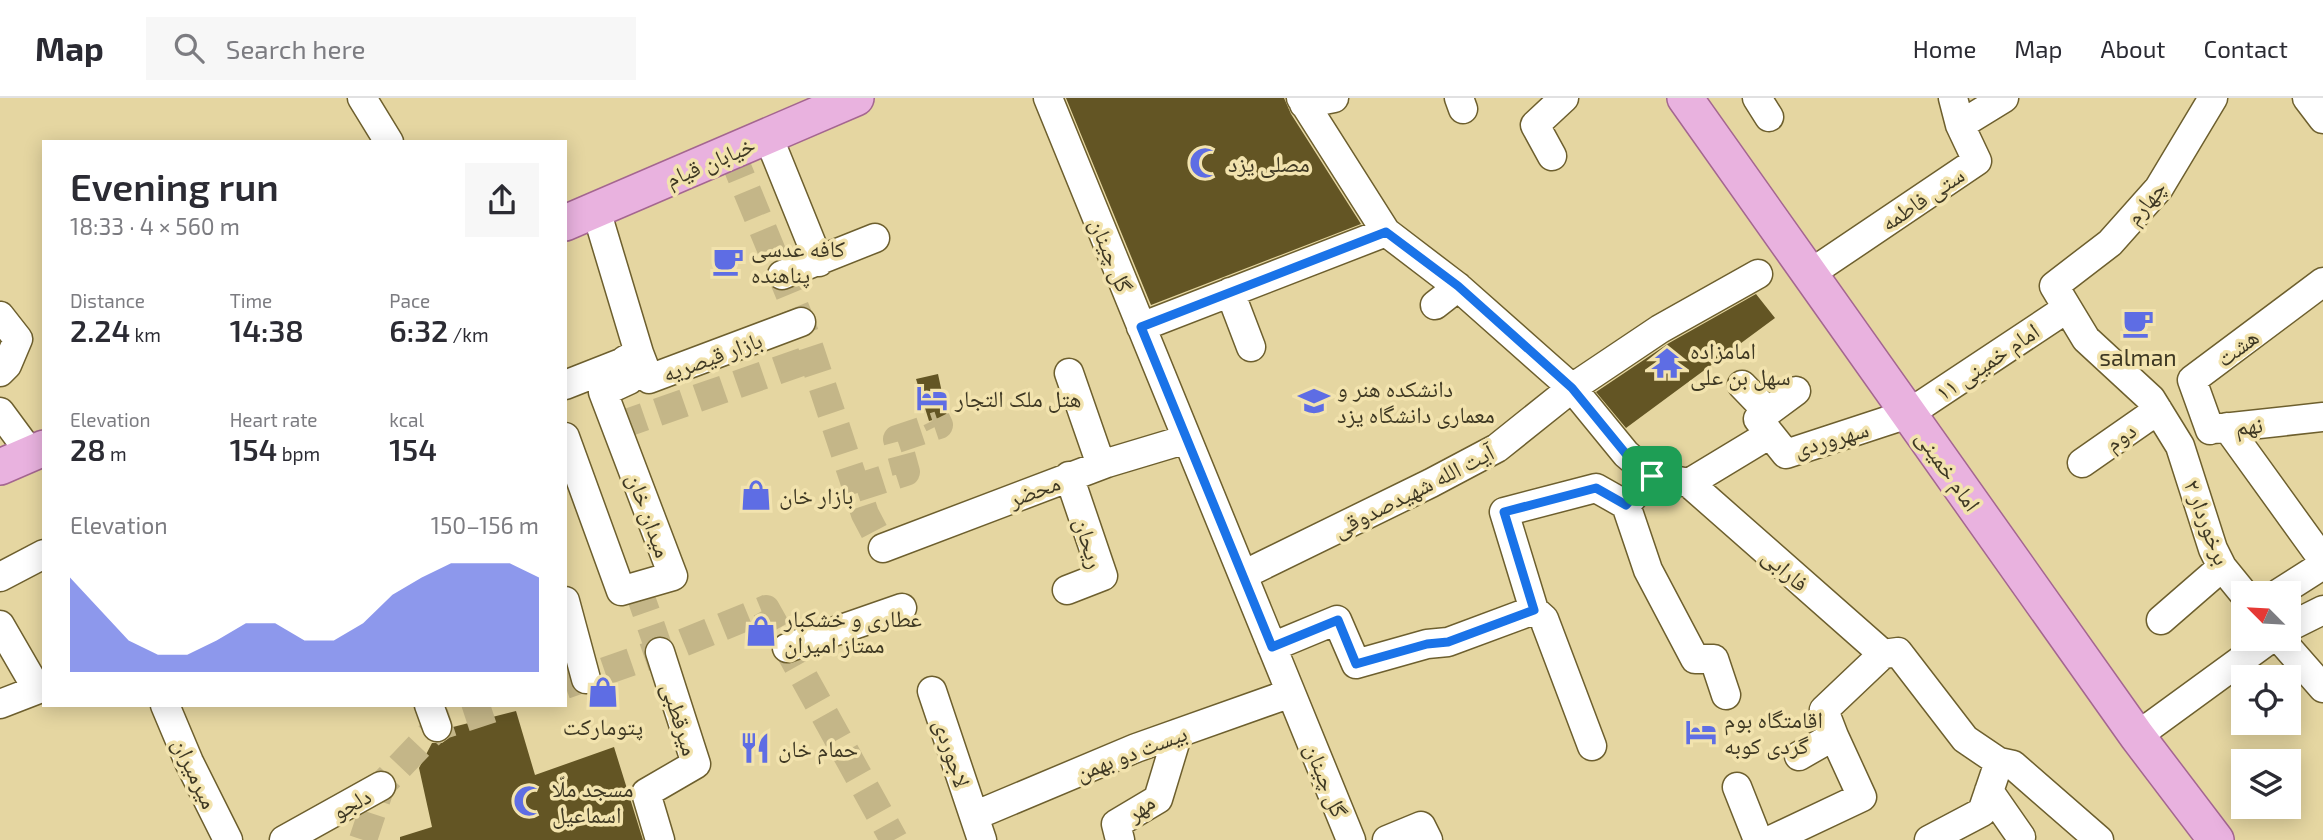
<!DOCTYPE html>
<html lang="en">
<head>
<meta charset="utf-8">
<style>
  :root { --surface:#fff; --page:#f7f7f7; --text:#2b2b33; --muted:#7c7c81; --line:#e1e1e2; --accent:#5e6de4 }
  body { margin:0; font-family:"Exo 2","Noto Naskh Arabic",sans-serif; background:var(--page); color:var(--text); height:100vh; display:flex; flex-direction:column; font-size:26px; white-space:nowrap }
  * { box-sizing:border-box; margin:0 }
  p { font-size:23px; color:var(--muted) }
  .icon { flex:none; width:38px; height:38px; fill:none; stroke:currentColor; stroke-width:2; stroke-linecap:round; stroke-linejoin:round }
  .map { position:relative; flex:1; overflow:hidden }
  .panel { position:absolute; left:42px; top:42px; width:525px; height:567px; display:flex; flex-direction:column; background:var(--surface); border-radius:0px; box-shadow:0 4px 18px #0003 }
  .panel>* { flex:none }
  .needle { width:46px; rotate:294deg }
  .fabs { position:absolute; left:2231px; top:483px; display:grid; gap:14px }
  .fabs a { display:grid; place-items:center; width:70px; height:70px; border-radius:0px; background:var(--surface); box-shadow:0 4px 18px #0003; font-size:35px }
  .pin { position:absolute; display:grid; place-items:center; width:60px; height:60px; color:#fff; margin:-30px; border-radius:14px; box-shadow:0 4px 10px #0006 }
  .round { display:grid; place-items:center; flex:none; width:74px; height:74px; border-radius:0px; background:var(--page) }
  .headline { display:flex; align-items:center; justify-content:space-between; height:119px; padding:0 28px }
  h1 { font-size:38px; font-weight:600; line-height:52px }
  .stats { display:grid; grid-template-columns:repeat(3,1fr); gap:10px; height:119px; padding:7px 28px }
  .stats div { display:grid; align-content:center }
  .stats b { font-size:30px; font-weight:600 }
  .stats small { font-size:19px; font-weight:400 }
  .stats p { font-size:19px }
  .chart { height:196px; padding:14px 28px }
  .chart p { display:flex; justify-content:space-between }
  .chart svg { width:100%; height:126px; margin-top:7px; fill:var(--accent); opacity:.7 }
  header { display:flex; align-items:center; gap:42px; box-sizing:border-box; height:98px; padding:0 35px; background:var(--surface); border-bottom:2px solid var(--line) }
  header strong { font-size:33px }
  nav { display:flex; gap:38px; margin-inline-start:auto; font-size:24px }
  .search { width:490px; height:63px; background:var(--page); display:flex; align-items:center; gap:18px; box-sizing:border-box; padding:0 24px; border-radius:0px; color:var(--muted); font-size:26px }
  .map>svg:first-child { display:block }
  .building { fill:#635524 }
  .lines { fill:none; stroke-linecap:round; stroke-linejoin:round }
  .minor-tunnel { stroke:#c4b688; stroke-width:28; stroke-dasharray:28 14; stroke-linecap:butt }
  .minor-casing { stroke:#6d5f2e; stroke-width:31 }
  .major-casing { stroke:#a46690; stroke-width:38 }
  .minor { stroke:#fff; stroke-width:28 }
  .major { stroke:#e9b2df; stroke-width:35 }
  .route-casing { stroke:#fff; stroke-width:14 }
  .route { stroke:#1a73e8; stroke-width:9 }
  .labels { text-anchor:middle; dominant-baseline:central; stroke-width:7; stroke-linejoin:round; paint-order:stroke }
  .street-label { font-size:23px; fill:#3e3823; stroke:#f2e3ae }
  .poi-label { font-size:23px; fill:#3e3823; stroke:#f2e3ae; text-anchor:start }
</style>
</head>
<body>
<header>
<strong>Map</strong>
<div class="search"><svg class="icon" aria-label="search" viewBox="0 0 24 24"><circle cx="10" cy="10" r="6"/><path d="M15 15l6 6"/></svg>Search here</div>
<nav><a>Home</a><a>Map</a><a>About</a><a>Contact</a></nav>
</header>
<div class="map">
<svg width="2323" height="742" viewBox="0 0 2323 742">
  <rect width="100%" height="100%" fill="#e5d6a1"/>
  <!-- building -->
  <path class="building" d="M1066,0H1284L1291,16L1361,126L1151,207Z
    M1756,196L1775,220L1626,330L1596,294L1669,245Z
    M938,276L947,318L929,323L916,281Z
    M516,613L535,677L614,649L643,742H400V739L432,729L419,670L432,645H442L449,640L453,629Z"/>
  <g class="lines">
    <!-- minor-tunnel -->
    <path class="minor-tunnel" d="M731,54L801,224L865,416L883,450
      M618,328L813,260
      M856,390L906,374L897,341L939,327L936,321
      M637,488L660,554
      M565,587L660,554L766,511L894,742
      M363,742L381,688L437,629L504,607"/>
    <defs>
      <path id="minor" d="M362,0L389,44
        M1048,0L1351,742
        M1301,0L1386,134L1458,189L1572,290L1626,356L1652,378L1689,385
        M1459,0L1463,11
        M1757,0L1769,19
        M2213,0L2159,90L2110,145L2054,188L2086,241L2151,301L2180,348L2213,451L2222,469L2244,496
        M2307,0L2323,21
        M1304,6L1334,0
        M1960,27L2004,0
        M768,38L819,164
        M1552,58L1535,27L1564,0
        M596,112L639,255L625,262
        M1811,175L1977,63L1960,27L1953,0
        M782,177L875,140
        M1230,194L1251,249
        M1435,207L1458,189
        M0,218L18,241L7,267L0,274
        M1141,229L1386,134
        M639,255L649,281L801,224
        M1069,275L1101,367
        M565,287L621,265L629,282L603,294L673,478L621,493L565,339
        M1742,287L1768,314
        M0,314L31,356
        M2227,329L2323,462
        M2213,331L2323,319
        M2210,332L2192,282L2323,184
        M1770,336L1758,321L1796,293
        M2082,365L2158,312
        M1689,385L1883,556L1898,554L1965,641L1999,664L2013,667L2099,742
        M1689,385L1770,336L1786,356L1908,316L2066,211
        M1638,393L1626,407L1648,472L1695,561H1714L1726,597
        M883,450L1107,365L1187,341
        M1243,477L1431,385L1497,350L1572,290L1660,231L1758,176
        M0,479L44,456
        M1067,492L1103,478L1069,378
        M2279,495L2323,467
        M565,503L586,581
        M1534,512L1544,521L1592,648
        M2161,522L2222,469
        M0,527L37,591
        M2289,529L2323,512
        M2280,541L2323,590
        M1272,549L1337,522L1356,566L1427,546L1448,544L1534,512L1504,414L1596,390L1626,407
        M787,550L902,510
        M932,593L982,742
        M0,606L44,589
        M165,607L189,664L228,742
        M429,607L437,629
        M2137,638L2270,541
        M1799,658L1834,638L1824,612L1883,556
        M1737,689L1758,742
        M1989,693L2021,739
        M974,718L1136,650L1291,595
        M284,742L381,688
        M660,742L646,695L696,666L660,554
        M1120,742L1116,726L1158,701L1178,635
        M1387,742L1421,728L1428,742
        M1771,742L1862,699L1834,638
        M1929,742L1982,714L1999,664"/>
      <path id="major" d="M1685,0L2137,638L2216,742
        M565,125L856,0
        M0,369L44,350"/>
    </defs>
    <!-- minor casing -->
    <use href="#minor" class="minor-casing"/>
    <!-- major casing -->
    <use href="#major" class="major-casing"/>
    <!-- minor -->
    <use href="#minor" class="minor"/>
    <!-- major -->
    <use href="#major" class="major"/>
  </g>
  <g class="lines">
    <defs>
      <path id="route" d="M1386,134L1458,188L1572,290L1626,356L1652,378L1626,407L1596,390L1504,414L1534,512L1448,544L1427,546L1356,566L1338,522L1272,549L1141,229Z"/>
    </defs>
    <!-- route casing -->
    <use href="#route" class="route-casing"/>
    <!-- route -->
    <use href="#route" class="route"/>
  </g>
  <!-- icons -->
  <defs>
    <symbol id="mosque-bare" viewBox="-9 -9 18 18"><path d="M3.5-4.9A6 6 0 1 0 3.5 4.9A5 5 0 1 1 3.5-4.9Z" fill="#5e6de4" stroke="#f2e3ae" stroke-width="2.5" paint-order="stroke"/></symbol>
    <symbol id="cafe-bare" viewBox="-9 -9 18 18"><path d="M-5.5-4.5H6V0H3Q3 3.5 0 3.5H-2.5Q-5.5 3.5-5.5 0ZM3-3.2v2h1.7v-2ZM-6 4.5H4V6H-6Z" fill="#5e6de4" stroke="#f2e3ae" stroke-width="2.5" paint-order="stroke"/></symbol>
    <symbol id="temple-bare" viewBox="-9 -9 18 18"><path d="M0-6L5-2H3V0L6.5 2.5H4V6H1.5V3h-3V6H-4V2.5H-6.5L-3 0V-2H-5Z" fill="#5e6de4" stroke="#f2e3ae" stroke-width="2.5" paint-order="stroke"/></symbol>
    <symbol id="hotel-bare" viewBox="-9 -9 18 18"><path d="M-6-4.5h1.5V1H6V5H4.5V3h-9V5H-6ZM-4 0a1.8 1.8 0 1 1 3.6 0ZM.5 0V-2.5h3Q6-2.5 6 0Z" fill="#5e6de4" stroke="#f2e3ae" stroke-width="2.5" paint-order="stroke"/></symbol>
    <symbol id="university-bare" viewBox="-9 -9 18 18"><path d="M0-5L7-2L0 1L-7-2ZM-4 1L0 2.5L4 1V4Q0 6-4 4Z" fill="#5e6de4" stroke="#f2e3ae" stroke-width="2.5" paint-order="stroke"/></symbol>
    <symbol id="shop-bare" viewBox="-9 -9 18 18"><path d="M-5-2.5h2.3a2.7 3.5 0 0 1 5.4 0H5L5.5 6h-11ZM-1.5-2.5h3a1.5 2.3 0 0 0-3 0Z" fill="#5e6de4" stroke="#f2e3ae" stroke-width="2.5" paint-order="stroke"/></symbol>
    <symbol id="restaurant-bare" viewBox="-9 -9 18 18"><path d="M-5-6h1v4h1v-4h1v4h1v-4h1v5L-1.5 .5V6h-2V.5L-5-1ZM5-6V6H3V1.5H1.5Q1.5-4 5-6Z" fill="#5e6de4" stroke="#f2e3ae" stroke-width="2.5" paint-order="stroke"/></symbol>
  </defs>
  <g fill-rule="evenodd">
    <use href="#mosque-bare" x="1183" y="43" width="44" height="44"/>
    <use href="#cafe-bare" x="706" y="141" width="44" height="44"/>
    <use href="#cafe-bare" x="2116" y="203" width="44" height="44"/>
    <use href="#temple-bare" x="1645" y="243" width="44" height="44"/>
    <use href="#hotel-bare" x="910" y="278" width="44" height="44"/>
    <use href="#university-bare" x="1292" y="281" width="44" height="44"/>
    <use href="#shop-bare" x="734" y="375" width="44" height="44"/>
    <use href="#shop-bare" x="739" y="511" width="44" height="44"/>
    <use href="#shop-bare" x="581" y="572" width="44" height="44"/>
    <use href="#hotel-bare" x="1679" y="612" width="44" height="44"/>
    <use href="#restaurant-bare" x="733" y="628" width="44" height="44"/>
    <use href="#mosque-bare" x="507" y="681" width="44" height="44"/>
  </g>
  <g class="labels">
    <!-- street labels -->
    <g class="street-label">
      <text transform="translate(710 63) rotate(-23)">خیابان قیام</text>
      <text transform="translate(1922 100) rotate(-34)">ستی فاطمه</text>
      <text transform="translate(2145 104) rotate(-51)">چهارم</text>
      <text transform="translate(1112 157) rotate(68)">گل چینان</text>
      <text transform="translate(2237 249) rotate(-37)">هشت</text>
      <text transform="translate(712 258) rotate(-20)">بازار قیصریه</text>
      <text transform="translate(1987 263) rotate(-34)">امام خمینی ۱۱</text>
      <text transform="translate(2249 327) rotate(-6)">نهم</text>
      <text transform="translate(2120 338) rotate(-35)">دوم</text>
      <text transform="translate(1831 340) rotate(-16)">سهروردی</text>
      <text transform="translate(1949 372) rotate(55)">امام خمینی</text>
      <text transform="translate(1034 392) rotate(-21)">محضر</text>
      <text transform="translate(1413 392) rotate(-27)">آیت الله شهیدصدوقی</text>
      <text transform="translate(650 417) rotate(70)">میدان خان</text>
      <text transform="translate(2208 424) rotate(69)">برخوردار ۲</text>
      <text transform="translate(1090 445) rotate(74)">ریحان</text>
      <text transform="translate(1786 471) rotate(41)">فارابی</text>
      <text transform="translate(681 621) rotate(73)">میرقطبی</text>
      <text transform="translate(1131 654) rotate(-21)">بیست دو بهمن</text>
      <text transform="translate(953 655) rotate(72)">لاجوردی</text>
      <text transform="translate(196 675) rotate(65)">میرمیران</text>
      <text transform="translate(1327 682) rotate(68)">گل چینان</text>
      <text transform="translate(351 705) rotate(-29)">دلجو</text>
      <text transform="translate(1140 709) rotate(-36)">مهر</text>
    </g>
    <!-- poi labels -->
    <g class="poi-label">
      <text x="1228" y="65">مصلی یزد</text>
      <text x="751" y="150">کافه عدسی<tspan x="751" dy="26">پناهنده</tspan></text>
      <text x="1690" y="252">امامزاده<tspan x="1690" dy="26">سهل بن علی</tspan></text>
      <text x="2138" y="259" text-anchor="middle">salman</text>
      <text x="1337" y="290">دانشکده هنر و<tspan x="1337" dy="26">معماری دانشگاه یزد</tspan></text>
      <text x="955" y="300">هتل ملک التجار</text>
      <text x="779" y="397">بازار خان</text>
      <text x="784" y="520">عطاری و خشکبار<tspan x="784" dy="26">ممتاز امیران</tspan></text>
      <text x="1724" y="621">اقامتگاه بوم<tspan x="1724" dy="26">گردی کوبه</tspan></text>
      <text x="603" y="628" text-anchor="middle">پتومارکت</text>
      <text x="778" y="650">حمام خان</text>
      <text x="552" y="690">مسجد ملّا<tspan x="552" dy="26">اسماعیل</tspan></text>
    </g>
  </g>
</svg>
<div class="fabs">
<a><svg class="needle" viewBox="-14 -14 28 28"><path d="M0-13l5 13h-10z" fill="#e53935"/><path d="M0 13l5-13h-10z" fill="#7c7c81"/></svg></a>
<a><svg class="icon" aria-label="locate" viewBox="0 0 24 24"><circle cx="12" cy="12" r="6"/><path d="M12 2v4M12 18v4M2 12h4M18 12h4"/></svg></a>
<a><svg class="icon" aria-label="layers" viewBox="0 0 24 24"><path d="M12 4l9 5-9 5-9-5zM3 14l9 5 9-5"/></svg></a>
</div>
<div class="pin" style="left:1652px;top:378px;background:#1e9e55"><svg class="icon" aria-label="arrive" viewBox="0 0 24 24"><path d="M6 21V4h12l-3 4 3 4H6"/></svg></div>
<section class="panel">
<div class="headline"><div><h1>Evening run</h1><p>18:33 · 4 × 560 m</p></div><a class="round"><svg class="icon" aria-label="share" viewBox="0 0 24 24"><path d="M12 15V3M7 8l5-5 5 5M5 13v7h14v-7"/></svg></a></div>
<div class="stats">
<div><p>Distance</p><b>2.24<small> km</small></b></div>
<div><p>Time</p><b>14:38</b></div>
<div><p>Pace</p><b>6:32<small> /km</small></b></div>
</div>
<div class="stats">
<div><p>Elevation</p><b>28<small> m</small></b></div>
<div><p>Heart rate</p><b>154<small> bpm</small></b></div>
<div><p>kcal</p><b>154</b></div>
</div>
<div class="chart"><p><span>Elevation</span>150–156 m</p>
<svg viewBox="0 0 160 44" preserveAspectRatio="none"><path d="M0 44V11L10 22L20 33L30 38L40 38L50 33L60 27L70 27L80 33L90 33L100 27L110 17L120 11L130 6L140 6L150 6L160 11V44z"/></svg>
</div>
</section>
</div>
</body>
</html>
